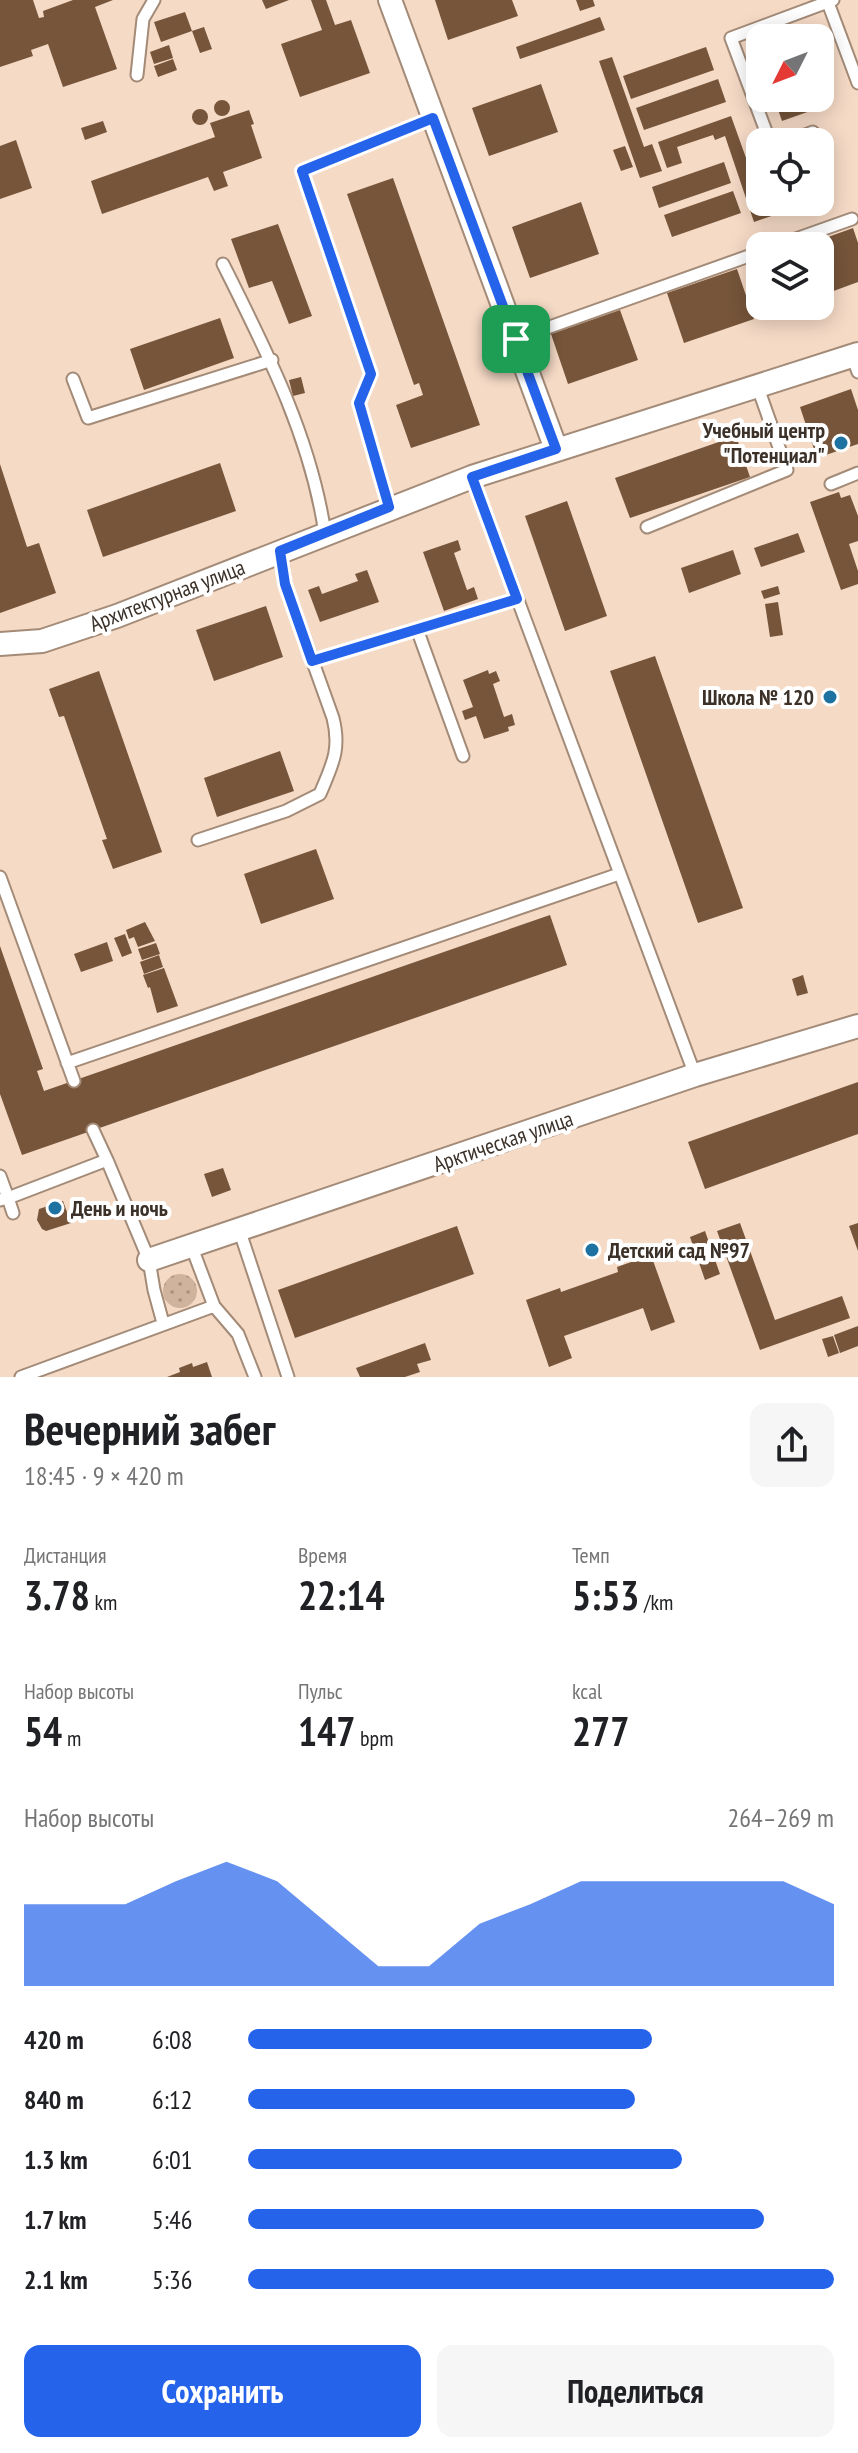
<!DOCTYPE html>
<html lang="ru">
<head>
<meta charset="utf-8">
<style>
  :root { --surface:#fff; --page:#f6f6f6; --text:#202124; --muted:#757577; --accent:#2563eb }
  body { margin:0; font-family:"PT Sans Narrow",sans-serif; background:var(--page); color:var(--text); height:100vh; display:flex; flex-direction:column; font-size:30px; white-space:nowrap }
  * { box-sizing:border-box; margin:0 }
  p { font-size:26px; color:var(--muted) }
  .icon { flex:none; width:44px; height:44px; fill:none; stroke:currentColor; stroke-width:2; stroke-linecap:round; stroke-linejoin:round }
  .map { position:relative; height:1377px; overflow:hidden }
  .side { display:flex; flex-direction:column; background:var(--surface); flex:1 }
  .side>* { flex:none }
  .needle { width:52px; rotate:228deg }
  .controls { position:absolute; left:746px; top:24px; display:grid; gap:16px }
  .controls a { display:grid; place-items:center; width:88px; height:88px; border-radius:16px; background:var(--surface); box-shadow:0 4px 20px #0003; font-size:40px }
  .pin { position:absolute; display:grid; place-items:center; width:68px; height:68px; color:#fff; margin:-34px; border-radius:16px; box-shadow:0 4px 12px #0006 }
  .round { display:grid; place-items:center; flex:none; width:84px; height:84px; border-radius:16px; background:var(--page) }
  .head { display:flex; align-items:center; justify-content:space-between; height:136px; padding:0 24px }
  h1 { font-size:44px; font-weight:700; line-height:60px }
  .metrics { display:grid; grid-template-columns:repeat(3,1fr); gap:12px; height:136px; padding:8px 24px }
  .metrics div { display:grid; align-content:center }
  .metrics b { font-size:40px; font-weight:700 }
  .metrics small { font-size:22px; font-weight:400 }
  .metrics p { font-size:22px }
  .chart { height:224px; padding:16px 24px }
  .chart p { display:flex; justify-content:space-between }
  .chart svg { width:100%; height:144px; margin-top:8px; fill:var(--accent); opacity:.7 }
  .action { display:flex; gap:16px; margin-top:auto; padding:16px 24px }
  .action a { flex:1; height:92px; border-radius:16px; background:var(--accent); color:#fff; font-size:32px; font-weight:700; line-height:92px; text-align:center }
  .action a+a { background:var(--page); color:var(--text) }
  ul { padding:0 24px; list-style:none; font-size:26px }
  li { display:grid; grid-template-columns:128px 96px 1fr; align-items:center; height:60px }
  li i { height:20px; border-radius:10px; background:var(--accent) }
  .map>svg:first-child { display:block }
  .grass { fill:url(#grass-dots) }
  .building { fill:#76553a }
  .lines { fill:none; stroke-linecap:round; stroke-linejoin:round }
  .service-casing { stroke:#a38b78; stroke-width:15 }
  .minor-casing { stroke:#a38b78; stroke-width:26 }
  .service { stroke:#fff; stroke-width:11 }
  .minor { stroke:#fff; stroke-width:22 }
  .route-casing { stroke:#fff; stroke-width:16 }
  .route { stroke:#2563eb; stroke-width:10 }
  .poi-dot { fill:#1d72a2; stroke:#fff; stroke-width:3 }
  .labels { text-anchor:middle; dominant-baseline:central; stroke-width:8; stroke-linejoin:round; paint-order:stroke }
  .poi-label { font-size:22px; font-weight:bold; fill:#3b3129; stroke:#fff; text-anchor:end }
  .street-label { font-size:22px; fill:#3b3129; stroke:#fff }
</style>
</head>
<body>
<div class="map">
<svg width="858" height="1377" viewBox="0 0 858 1377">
  <defs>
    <pattern id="grass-dots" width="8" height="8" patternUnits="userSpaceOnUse" patternTransform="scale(2)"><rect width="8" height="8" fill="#d0b39d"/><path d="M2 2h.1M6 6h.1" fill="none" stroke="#aa9280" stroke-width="1.8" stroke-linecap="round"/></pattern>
  </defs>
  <rect width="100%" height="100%" fill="#f5dac6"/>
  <!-- grass -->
  <path class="grass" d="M163 1291a17 17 0 1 1 34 0a17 17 0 1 1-34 0Z"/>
  <!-- building -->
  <path class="building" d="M0,0H33L39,18L44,17L43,11L73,0H113L95,7L117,69L63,87L48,44L31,50L33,56L0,67Z
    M262,0H289L266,9Z
    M311,0H326L335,25L351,20L370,73L300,97L281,44L322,30Z
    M435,0H512L518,16L448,40Z
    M576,0H593L595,6L580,11Z
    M185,12L192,31L161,42L154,22Z
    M600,17L605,30L520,59L516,47Z
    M204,27L212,49L200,53L192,31Z
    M169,45L173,58L154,64L150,52Z
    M706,47L714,70L631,99L623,76Z
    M612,57L644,147L652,144L662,171L640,178L599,61Z
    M173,59L177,70L158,77L154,66Z
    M820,77L830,104L782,121L774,98H820Z
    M718,79L726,102L644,130L636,108Z
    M541,84L558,132L489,156L472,108Z
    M214 108a8 8 0 1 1 16 0a8 8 0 1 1-16 0Z
    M192 117a8 8 0 1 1 16 0a8 8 0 1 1-16 0Z
    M249,110L254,124L251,125L262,158L223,172L228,186L214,191L208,177L102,214L91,181L215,137L210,123Z
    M731,116L755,183L760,181V202H786L789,210L754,222L725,136L715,140L713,135L677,147L682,163L667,168L658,142Z
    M103,121L107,132L85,140L81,128Z
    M16,140L32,188L0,199V146Z
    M625,146L633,167L621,171L613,150Z
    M724,162L731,183L659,208L652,187Z
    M393,178L480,425L411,448L396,405L423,395L419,383L414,385L347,194Z
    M733,191L741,213L672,237L664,215Z
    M581,202L599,254L530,278L512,227Z
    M278,224L312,316L289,324L272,281L249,288L231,239Z
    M853,228L858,243V282L820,296V246H803Z
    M737,269L754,319L684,343L667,293Z
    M620,310L638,360L568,384L551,334Z
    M220,318L234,358L144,390L130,349Z
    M301,377L305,393L293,396L289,380Z
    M851,389L858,410V444L817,458L800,407Z
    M736,436L750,477L630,518L615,478Z
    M220,463L236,511L103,557L87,510Z
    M0,464L27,547L39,543L56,593L0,613Z
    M839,492L841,498L850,495L858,516V541L849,544L858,571V584L841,590L810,502Z
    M567,501L607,616L565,631L525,516Z
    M798,533L805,552L761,567L754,548Z
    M458,540L461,550L454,553L467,590L474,587L478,599L444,611L423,552Z
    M733,550L741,574L689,593L681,568Z
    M367,570L379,602L320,622L308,590L319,586L322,594L358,581L355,574Z
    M778,586L780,594L764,599L761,591Z
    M778,602L783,635L770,637L765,604Z
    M266,606L283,657L214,681L196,630Z
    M655,656L743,908L698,923L610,671Z
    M488,670L489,674L496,671L500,681L493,684L504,717L512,714L515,725L508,727L509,731L484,739L476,716L465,720L462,711L473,707L463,680Z
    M99,671L162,852L113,869L102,840L107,839L64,716L59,717L49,689Z
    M280,751L294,791L217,817L204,778Z
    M316,849L334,899L261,924L244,874Z
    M550,915L567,965L22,1155L0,1094V946L43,1069L37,1071L44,1091Z
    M145,922L155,941L138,947L134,937L129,939L126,930Z
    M125,934L132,953L122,957L114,938Z
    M107,942L113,961L81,972L74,954Z
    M156,943L160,954L142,960L138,949Z
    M159,955L163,967L144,974L140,962Z
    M164,968L178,1006L157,1013L150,987L148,988L143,975Z
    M803,975L808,993L797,996L792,979Z
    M858,1082V1134L705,1189L688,1142Z
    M223,1168L231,1190L212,1197L204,1174Z
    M63,1201L71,1223L46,1231L42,1229L37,1220L39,1209Z
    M740,1223L775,1320L842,1296L850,1318L760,1350L717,1231Z
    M858,1223V1251L849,1226Z
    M457,1226L474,1274L295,1338L278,1290Z
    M705,1231L720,1274L705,1280L690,1237Z
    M651,1255L675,1322L651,1331L643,1308L564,1336L572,1358L549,1367L526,1300L560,1288L561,1292L618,1272L617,1267Z
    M858,1326V1346L840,1353L834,1335Z
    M833,1336L839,1353L828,1357L822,1339Z
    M425,1343L431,1360L417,1364L420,1372L405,1377H360L356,1368Z
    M207,1362L212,1377H167L180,1372L179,1368L192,1363L193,1367Z"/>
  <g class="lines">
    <defs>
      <path id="service" d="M827,0L858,83
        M137,75L143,19L154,0
        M770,142L731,38L833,0
        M787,142L813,132
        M776,246L852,219
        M223,264C266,350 311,437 325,534
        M516,339L760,252
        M852,356L858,372
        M73,379L88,418L272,360
        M472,477L695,1075
        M831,484L858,473
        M389,507L359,403L371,374L302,171L433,118
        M647,527L787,470L757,385
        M417,629L463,756
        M312,661L517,599
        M198,840L286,811L320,794C332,765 341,750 333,718L285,584L281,552
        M0,877L74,1081
        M67,1063L619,874
        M93,1130L107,1160
        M0,1176L8,1198L107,1160L149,1260L154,1290L163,1323
        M0,1200L8,1198L13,1213
        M239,1229L288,1377
        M191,1245L214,1306L238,1334L255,1377
        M21,1377L214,1306"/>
      <path id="minor" d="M390,0L556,449
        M0,644L42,641L117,616L472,477L858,354
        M149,1260L695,1075L858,1026"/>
    </defs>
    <!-- service casing -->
    <use href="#service" class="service-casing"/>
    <!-- minor casing -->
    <use href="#minor" class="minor-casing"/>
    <!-- service -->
    <use href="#service" class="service"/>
    <!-- minor -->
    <use href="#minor" class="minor"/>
  </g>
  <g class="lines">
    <defs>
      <path id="route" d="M433,118L556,449L472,477L517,599L312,661L285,584L280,551L389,507L359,403L371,374L302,171Z"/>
    </defs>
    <!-- route casing -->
    <use href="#route" class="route-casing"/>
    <!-- route -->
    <use href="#route" class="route"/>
  </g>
  <!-- markers -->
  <g class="poi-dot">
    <circle cx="841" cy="443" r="8"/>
    <circle cx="830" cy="697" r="8"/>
    <circle cx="55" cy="1208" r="8"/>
    <circle cx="592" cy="1250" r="8"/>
  </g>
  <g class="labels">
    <!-- poi labels -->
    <g class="poi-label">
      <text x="825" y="430">Учебный центр<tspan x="825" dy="25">"Потенциал"</tspan></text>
      <text x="814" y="697">Школа № 120</text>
      <text x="71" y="1208" text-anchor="start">День и ночь</text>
      <text x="608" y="1250" text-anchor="start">Детский сад №97</text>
    </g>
    <!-- street labels -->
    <g class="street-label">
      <text transform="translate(167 595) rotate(-21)">Архитектурная улица</text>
      <text transform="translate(503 1141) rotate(-19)">Арктическая улица</text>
    </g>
  </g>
</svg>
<div class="controls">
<a><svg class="needle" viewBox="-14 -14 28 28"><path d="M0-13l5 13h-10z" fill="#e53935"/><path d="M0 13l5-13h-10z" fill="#757577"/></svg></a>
<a><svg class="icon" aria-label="locate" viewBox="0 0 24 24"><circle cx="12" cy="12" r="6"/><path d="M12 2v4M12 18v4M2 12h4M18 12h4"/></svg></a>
<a><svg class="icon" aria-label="layers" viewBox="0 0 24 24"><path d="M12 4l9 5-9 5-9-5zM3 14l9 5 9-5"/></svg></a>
</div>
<div class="pin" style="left:516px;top:339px;background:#1e9e55"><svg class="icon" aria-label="arrive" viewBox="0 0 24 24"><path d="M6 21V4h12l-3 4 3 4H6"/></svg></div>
</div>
<section class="side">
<div class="head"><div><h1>Вечерний забег</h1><p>18:45 · 9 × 420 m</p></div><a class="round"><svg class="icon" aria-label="share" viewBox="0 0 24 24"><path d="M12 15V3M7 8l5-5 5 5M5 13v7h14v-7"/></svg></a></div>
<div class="metrics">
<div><p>Дистанция</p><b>3.78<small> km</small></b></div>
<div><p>Время</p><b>22:14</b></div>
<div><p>Темп</p><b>5:53<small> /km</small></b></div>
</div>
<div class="metrics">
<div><p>Набор высоты</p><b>54<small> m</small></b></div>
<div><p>Пульс</p><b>147<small> bpm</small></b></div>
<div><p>kcal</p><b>277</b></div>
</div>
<div class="chart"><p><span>Набор высоты</span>264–269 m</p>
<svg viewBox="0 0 160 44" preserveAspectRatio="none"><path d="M0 44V19L10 19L20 19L30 12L40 6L50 12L60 25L70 38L80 38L90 25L100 19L110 12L120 12L130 12L140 12L150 12L160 19V44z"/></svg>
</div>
<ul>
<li><b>420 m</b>6:08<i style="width:69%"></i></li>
<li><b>840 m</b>6:12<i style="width:66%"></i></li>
<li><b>1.3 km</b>6:01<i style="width:74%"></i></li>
<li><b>1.7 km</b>5:46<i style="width:88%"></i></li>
<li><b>2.1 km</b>5:36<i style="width:100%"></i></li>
</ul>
<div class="action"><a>Сохранить</a><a>Поделиться</a></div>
</section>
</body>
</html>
